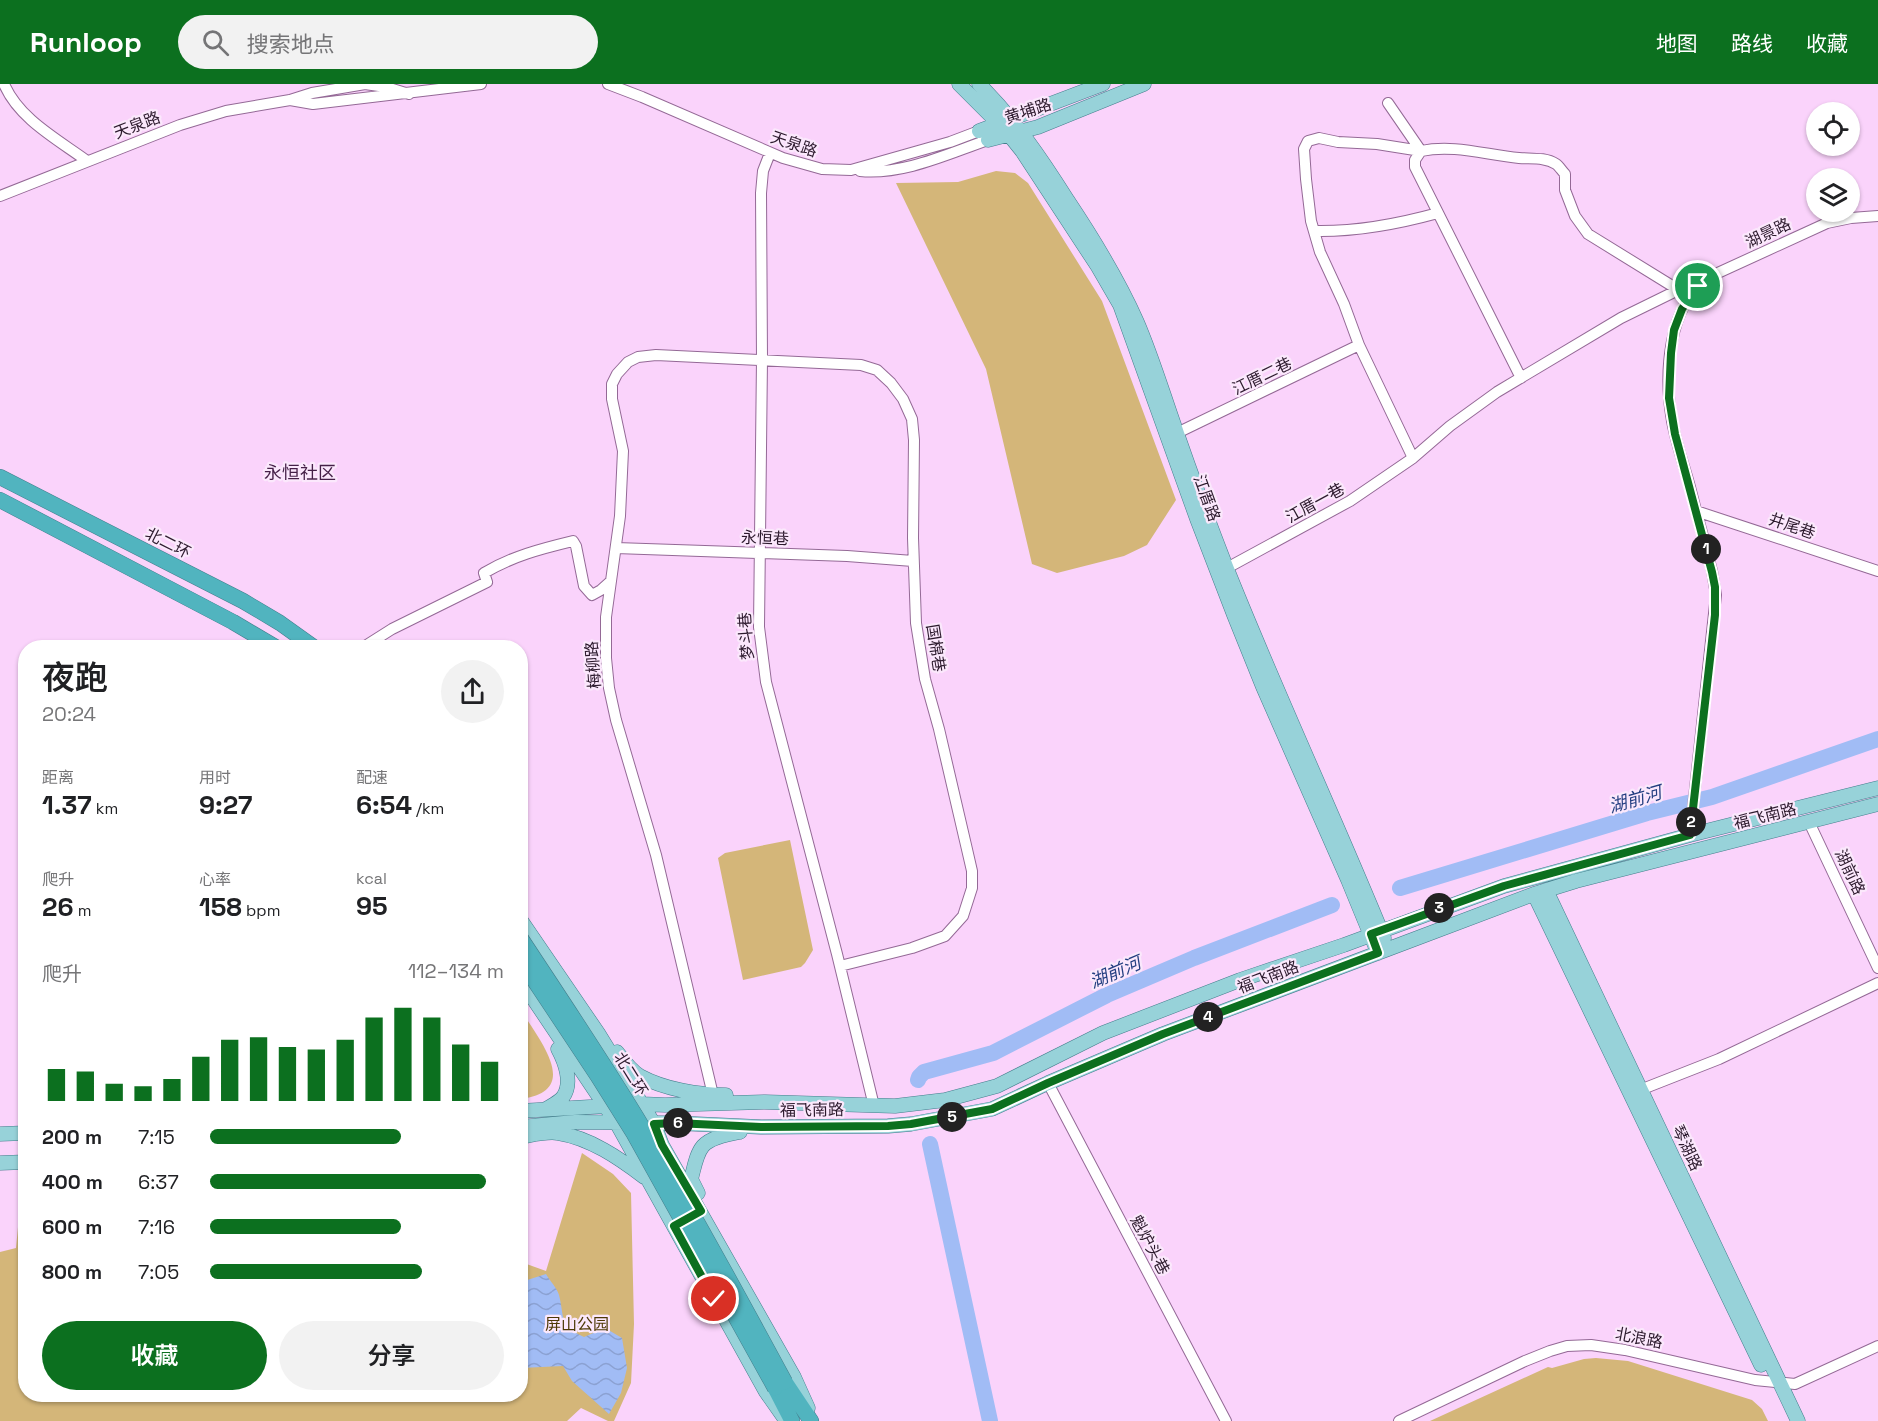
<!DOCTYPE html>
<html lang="zh">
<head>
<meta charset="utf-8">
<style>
  :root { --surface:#fff; --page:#f2f2f2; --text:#202124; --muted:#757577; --accent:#0c701f }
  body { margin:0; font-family:"Space Grotesk","Noto Sans SC",sans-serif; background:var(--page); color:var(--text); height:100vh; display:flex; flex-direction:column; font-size:22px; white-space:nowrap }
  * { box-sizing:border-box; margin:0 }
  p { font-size:20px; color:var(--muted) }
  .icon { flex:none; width:33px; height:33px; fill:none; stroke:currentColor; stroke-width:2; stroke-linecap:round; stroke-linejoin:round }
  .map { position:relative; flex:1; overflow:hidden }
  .side { position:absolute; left:18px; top:556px; width:510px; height:762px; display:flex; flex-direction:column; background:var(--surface); border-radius:24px; box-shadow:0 2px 4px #0004 }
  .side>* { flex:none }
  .tools { position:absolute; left:1806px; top:18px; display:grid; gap:12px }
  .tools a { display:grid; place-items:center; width:54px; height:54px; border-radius:50%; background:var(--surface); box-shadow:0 2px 4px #0004; font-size:30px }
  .pin { position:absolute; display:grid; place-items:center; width:51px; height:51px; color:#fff; margin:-26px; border:3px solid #fff; border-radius:50%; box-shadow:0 2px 6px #0007 }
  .km { position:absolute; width:30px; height:30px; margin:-15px; border-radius:50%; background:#222; color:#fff; font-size:16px; line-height:30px; text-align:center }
  .round { display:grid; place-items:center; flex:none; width:63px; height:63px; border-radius:32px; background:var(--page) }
  .summary { display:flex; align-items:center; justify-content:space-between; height:102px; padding:0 24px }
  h1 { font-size:33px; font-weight:600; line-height:45px }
  .stats { display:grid; grid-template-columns:repeat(3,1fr); gap:9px; height:102px; padding:6px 24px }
  .stats div { display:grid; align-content:center }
  .stats b { font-size:26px; font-weight:600 }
  .stats small { font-size:16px; font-weight:400 }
  .stats p { font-size:16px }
  .chart { height:168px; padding:12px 24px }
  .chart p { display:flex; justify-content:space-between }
  .chart svg { width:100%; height:108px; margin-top:6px; stroke:var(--accent); stroke-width:6 }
  .action { display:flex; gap:12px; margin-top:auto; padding:12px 24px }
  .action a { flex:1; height:69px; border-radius:36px; background:var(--accent); color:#fff; font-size:24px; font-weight:600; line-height:69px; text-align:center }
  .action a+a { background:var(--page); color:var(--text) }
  ul { padding:0 24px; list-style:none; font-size:20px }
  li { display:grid; grid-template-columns:96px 72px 1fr; align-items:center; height:45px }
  li i { height:15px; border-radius:8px; background:var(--accent) }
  header { display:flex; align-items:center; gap:36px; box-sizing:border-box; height:84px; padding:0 30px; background:var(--accent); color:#fff }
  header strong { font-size:28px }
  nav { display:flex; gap:33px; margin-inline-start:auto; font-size:21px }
  .search { width:420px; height:54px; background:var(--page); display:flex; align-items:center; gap:15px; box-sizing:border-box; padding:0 21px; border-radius:33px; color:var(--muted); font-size:22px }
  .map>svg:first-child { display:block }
  .green { fill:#d4b679 }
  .water { fill:url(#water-waves) }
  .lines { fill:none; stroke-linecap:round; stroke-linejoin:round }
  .river { stroke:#a1bcf5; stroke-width:16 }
  .minor-casing { stroke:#946996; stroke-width:12 }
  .major-casing { stroke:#447e8c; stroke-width:15 }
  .highway-casing { stroke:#447e8c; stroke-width:16 }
  .minor { stroke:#fff; stroke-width:10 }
  .major { stroke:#97d2d9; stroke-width:14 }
  .highway { stroke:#51b4bf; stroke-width:15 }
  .highway-bridge-casing { stroke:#447e8c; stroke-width:16; stroke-linecap:butt }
  .highway-bridge { stroke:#51b4bf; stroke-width:15 }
  .route-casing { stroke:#fff; stroke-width:12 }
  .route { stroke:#0c701f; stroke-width:8 }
  .labels { text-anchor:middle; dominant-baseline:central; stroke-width:4.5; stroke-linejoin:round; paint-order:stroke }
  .street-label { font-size:16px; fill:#2c1a2d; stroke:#fbe8fc }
  .park-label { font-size:16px; fill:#4d3905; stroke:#fbe8fc }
  .neighbourhood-label { font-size:18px; fill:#451f47; stroke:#fbe8fc }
  .water-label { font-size:18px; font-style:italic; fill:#243f81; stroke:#fbe8fc }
</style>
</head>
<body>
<header>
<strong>Runloop</strong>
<div class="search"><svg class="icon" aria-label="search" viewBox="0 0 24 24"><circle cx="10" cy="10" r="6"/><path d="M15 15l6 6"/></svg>搜索地点</div>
<nav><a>地图</a><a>路线</a><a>收藏</a></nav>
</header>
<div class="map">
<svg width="1878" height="1337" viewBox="0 0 1878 1337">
  <defs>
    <pattern id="water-waves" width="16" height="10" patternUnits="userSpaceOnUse" patternTransform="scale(1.5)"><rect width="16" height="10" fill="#a1bcf5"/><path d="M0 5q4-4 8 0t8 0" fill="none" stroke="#8ba1d2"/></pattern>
  </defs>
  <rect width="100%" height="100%" fill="#fad3fb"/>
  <!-- green -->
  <path class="green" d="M996,87L1015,89L1028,99L1102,217L1176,416L1147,461L1124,472L1057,489L1032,480L986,285L896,99L958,98Z
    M790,756L813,866L805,879L801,883L743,896L718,774L725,769Z
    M521,926C539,956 583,1007 521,1015Z
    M582,1069L613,1090L631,1109L634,1240L631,1299L614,1337H608L581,1324L567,1337H0V1168L16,1164L22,1101H25L26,1311H520L521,1178L546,1187Z
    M1596,1274L1628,1277L1752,1316L1762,1325L1768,1337H1430L1548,1283L1552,1284L1584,1275Z"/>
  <!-- water -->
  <path class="water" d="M546,1190C550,1197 557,1204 559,1211C565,1234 558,1241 584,1253L605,1244L622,1254L627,1284L621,1309L609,1330L572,1297L563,1282L521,1284V1198Z"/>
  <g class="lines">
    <!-- river -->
    <path class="river" d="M1400,804L1647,729L1712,713L1878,655
      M918,996L919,993L924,988L993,969L1107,911L1194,874L1332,821
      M930,1060L990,1337"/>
    <defs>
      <path id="minor" d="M4,0C19,35 57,55 87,77
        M608,0L642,13L783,74L822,85L851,86L950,58L979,47
        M290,16L313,20L481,0
        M1388,19L1421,67
        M770,69L763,87L761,109L762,275L759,543L766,598L837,870L874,1022
        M860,87C904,91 947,70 988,56
        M0,112L180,41L226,27L290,16L312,9L365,0L386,3L409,10
        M1314,147C1356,148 1398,140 1438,129
        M1177,349L1359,261
        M1413,374L1359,261L1344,220L1320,168L1311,137L1306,95L1304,65L1308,57L1319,54L1338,58L1377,60L1421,67
        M1696,427L1878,487
        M616,464L847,472L913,477
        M1227,484L1350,417L1413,374L1450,342L1497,308L1621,234L1674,208V203L1669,200L1588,150L1575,132L1565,106V90C1562,87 1559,82 1556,80C1545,73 1531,75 1519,74C1486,71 1454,60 1421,67L1415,76V83L1521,294
        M362,564L392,545L487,498L484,489C513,472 540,465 573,457L576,462L584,502L592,511L601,506L611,497
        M1809,738L1878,884
        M1690,751L1716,511L1712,487C1705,459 1697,431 1690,403C1684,381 1676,359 1672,337C1664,291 1667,222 1709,193L1827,139L1851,134L1878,132
        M1048,999L1226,1337
        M1640,1006L1719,975L1878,899
        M713,1011L656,771L616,636L609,604L606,574V533L620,432L623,367L612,315V300L617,290L628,278L638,273L656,271L861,281L877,286L891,299L903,315L912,335L914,356L913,454L916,539L925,595L939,645L966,761L972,787V804L963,832L945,852L912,864L840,882
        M1399,1337L1525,1277L1550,1267L1567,1262L1591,1261L1625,1266L1755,1296L1795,1300L1878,1262"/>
      <path id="major" d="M959,0L1006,47L1022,67L1098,183L1120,221L1197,435L1234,531L1263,603L1348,796L1378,869
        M979,0C1015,36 1041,74 1068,117C1094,156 1118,195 1137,238C1150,268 1160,300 1171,332C1188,382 1206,431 1225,480C1275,606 1333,729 1384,854
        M979,47L1103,0
        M988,56L1038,43L1144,0
        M1546,806L1798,1337
        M1534,810L1761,1281
        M520,835L598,949L654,1040L662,1061L794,1293L808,1324
        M520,895L616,1038L766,1308L785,1335
        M617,968C623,976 631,987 640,992C664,1005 698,1011 726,1011
        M546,1025C551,1022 559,1018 563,1013C573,999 565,978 558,965
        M520,1027L642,1020L665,1021L765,1018L895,1022L945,1016L997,1002L1103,949L1240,896L1344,861L1504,802L1690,751L1878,704
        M520,1043L575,1038L675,1039L761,1043L888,1042L911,1040L992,1025L1048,999L1163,950L1534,810L1576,797L1878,720
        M0,1050L26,1049
        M520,1053C532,1051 547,1047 558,1049C590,1054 619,1074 644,1093
        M0,1079L26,1078
        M698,1109L691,1095C694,1085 696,1070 703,1062C711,1053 729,1050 740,1048"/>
      <path id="highway" d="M0,393L243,517L280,539L315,564
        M0,416L233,538L277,564
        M785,1298L811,1337
        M775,1304L792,1337"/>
    </defs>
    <!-- minor casing -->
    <use href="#minor" class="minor-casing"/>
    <!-- major casing -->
    <use href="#major" class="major-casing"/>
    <!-- highway casing -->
    <use href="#highway" class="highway-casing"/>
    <!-- minor -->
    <use href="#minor" class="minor"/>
    <!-- major -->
    <use href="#major" class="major"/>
    <!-- highway -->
    <use href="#highway" class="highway"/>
    <defs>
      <path id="highway-bridge" d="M520,853C562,917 604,979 643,1044C693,1128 739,1213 785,1298
        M520,875L597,991L634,1050L775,1304"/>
    </defs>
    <!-- highway-bridge casing -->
    <use href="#highway-bridge" class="highway-bridge-casing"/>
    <!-- highway-bridge -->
    <use href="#highway-bridge" class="highway-bridge"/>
  </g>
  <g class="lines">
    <defs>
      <path id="route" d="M714,1215L674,1142L701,1127L662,1061L654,1040L675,1039L761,1043L888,1042L911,1040L992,1025L1048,999L1163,950L1378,869L1371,850L1504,802L1690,751L1715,531V503L1712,488L1675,350L1669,314L1671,269L1674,246L1682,225L1698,202"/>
    </defs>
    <!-- route casing -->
    <use href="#route" class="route-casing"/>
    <!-- route -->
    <use href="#route" class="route"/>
  </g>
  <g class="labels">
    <!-- street labels -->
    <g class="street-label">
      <text transform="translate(1028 27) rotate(-18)">黄埔路</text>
      <text transform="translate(137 41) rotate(-21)">天泉路</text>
      <text transform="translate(794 60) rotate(19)">天泉路</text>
      <text transform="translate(1768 149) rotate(-25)">湖景路</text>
      <text transform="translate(1262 292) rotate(-26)">江厝二巷</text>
      <text transform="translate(1207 414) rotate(70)">江厝路</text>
      <text transform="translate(1315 419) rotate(-29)">江厝一巷</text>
      <text transform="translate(1792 442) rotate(19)">井尾巷</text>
      <text transform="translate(765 454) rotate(2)">永恒巷</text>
      <text transform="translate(168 459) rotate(27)">北二环</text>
      <text transform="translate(746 552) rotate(-94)">梦斗巷</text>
      <text transform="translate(936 564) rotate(81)">国棉巷</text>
      <text transform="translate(593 581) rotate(-94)">梅柳路</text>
      <text transform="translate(1765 732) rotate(-14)">福飞南路</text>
      <text transform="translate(1850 788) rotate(65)">湖前路</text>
      <text transform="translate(1268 893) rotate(-21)">福飞南路</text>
      <text transform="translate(631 990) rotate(58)">北二环</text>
      <text transform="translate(812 1026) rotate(-1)">福飞南路</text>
      <text transform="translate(1687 1064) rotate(65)">琴湖路</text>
      <text transform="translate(1150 1161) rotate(62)">魁炉头巷</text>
      <text transform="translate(1639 1254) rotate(11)">北浪路</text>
    </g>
    <!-- park labels -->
    <g class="park-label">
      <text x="577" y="1240">屏山公园</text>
    </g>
    <!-- neighbourhood labels -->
    <g class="neighbourhood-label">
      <text x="300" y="388">永恒社区</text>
    </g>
    <!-- water labels -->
    <g class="water-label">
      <text transform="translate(1635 715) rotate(-16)">湖前河</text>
      <text transform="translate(1115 888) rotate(-23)">湖前河</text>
    </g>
  </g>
</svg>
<div class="tools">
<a><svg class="icon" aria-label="locate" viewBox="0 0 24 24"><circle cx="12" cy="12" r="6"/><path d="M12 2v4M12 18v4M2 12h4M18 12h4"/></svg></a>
<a><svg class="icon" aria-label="layers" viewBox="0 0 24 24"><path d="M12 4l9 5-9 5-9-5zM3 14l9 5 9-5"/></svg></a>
</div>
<div class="pin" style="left:1698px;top:202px;background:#1e9e55"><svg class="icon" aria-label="arrive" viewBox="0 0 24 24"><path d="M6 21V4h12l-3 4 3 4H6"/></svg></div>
<div class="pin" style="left:714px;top:1215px;background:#d93025"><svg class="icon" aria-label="check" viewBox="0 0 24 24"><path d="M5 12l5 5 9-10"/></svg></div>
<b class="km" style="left:1706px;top:465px">1</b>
<b class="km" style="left:1691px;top:738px">2</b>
<b class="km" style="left:1439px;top:824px">3</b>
<b class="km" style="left:1208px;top:933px">4</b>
<b class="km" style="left:952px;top:1033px">5</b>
<b class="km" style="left:678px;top:1039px">6</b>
<section class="side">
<div class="summary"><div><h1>夜跑</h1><p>20:24</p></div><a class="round"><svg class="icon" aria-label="share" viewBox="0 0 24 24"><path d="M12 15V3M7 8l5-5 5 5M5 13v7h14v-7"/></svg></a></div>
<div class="stats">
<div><p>距离</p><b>1.37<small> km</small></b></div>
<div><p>用时</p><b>9:27</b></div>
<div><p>配速</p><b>6:54<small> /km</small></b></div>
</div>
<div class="stats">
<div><p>爬升</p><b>26<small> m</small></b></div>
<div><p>心率</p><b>158<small> bpm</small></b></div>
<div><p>kcal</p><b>95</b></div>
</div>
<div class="chart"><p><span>爬升</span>112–134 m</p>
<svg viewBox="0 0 160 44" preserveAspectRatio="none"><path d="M5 44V31M15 44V32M25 44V37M35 44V38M45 44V35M55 44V26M65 44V19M75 44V18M85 44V22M95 44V23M105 44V19M115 44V10M125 44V6M135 44V10M145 44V21M155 44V28"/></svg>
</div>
<ul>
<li><b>200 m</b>7:15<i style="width:65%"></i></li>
<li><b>400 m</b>6:37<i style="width:94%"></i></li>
<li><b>600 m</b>7:16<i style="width:65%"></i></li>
<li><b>800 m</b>7:05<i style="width:72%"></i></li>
</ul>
<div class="action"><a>收藏</a><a>分享</a></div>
</section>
</div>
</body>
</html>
